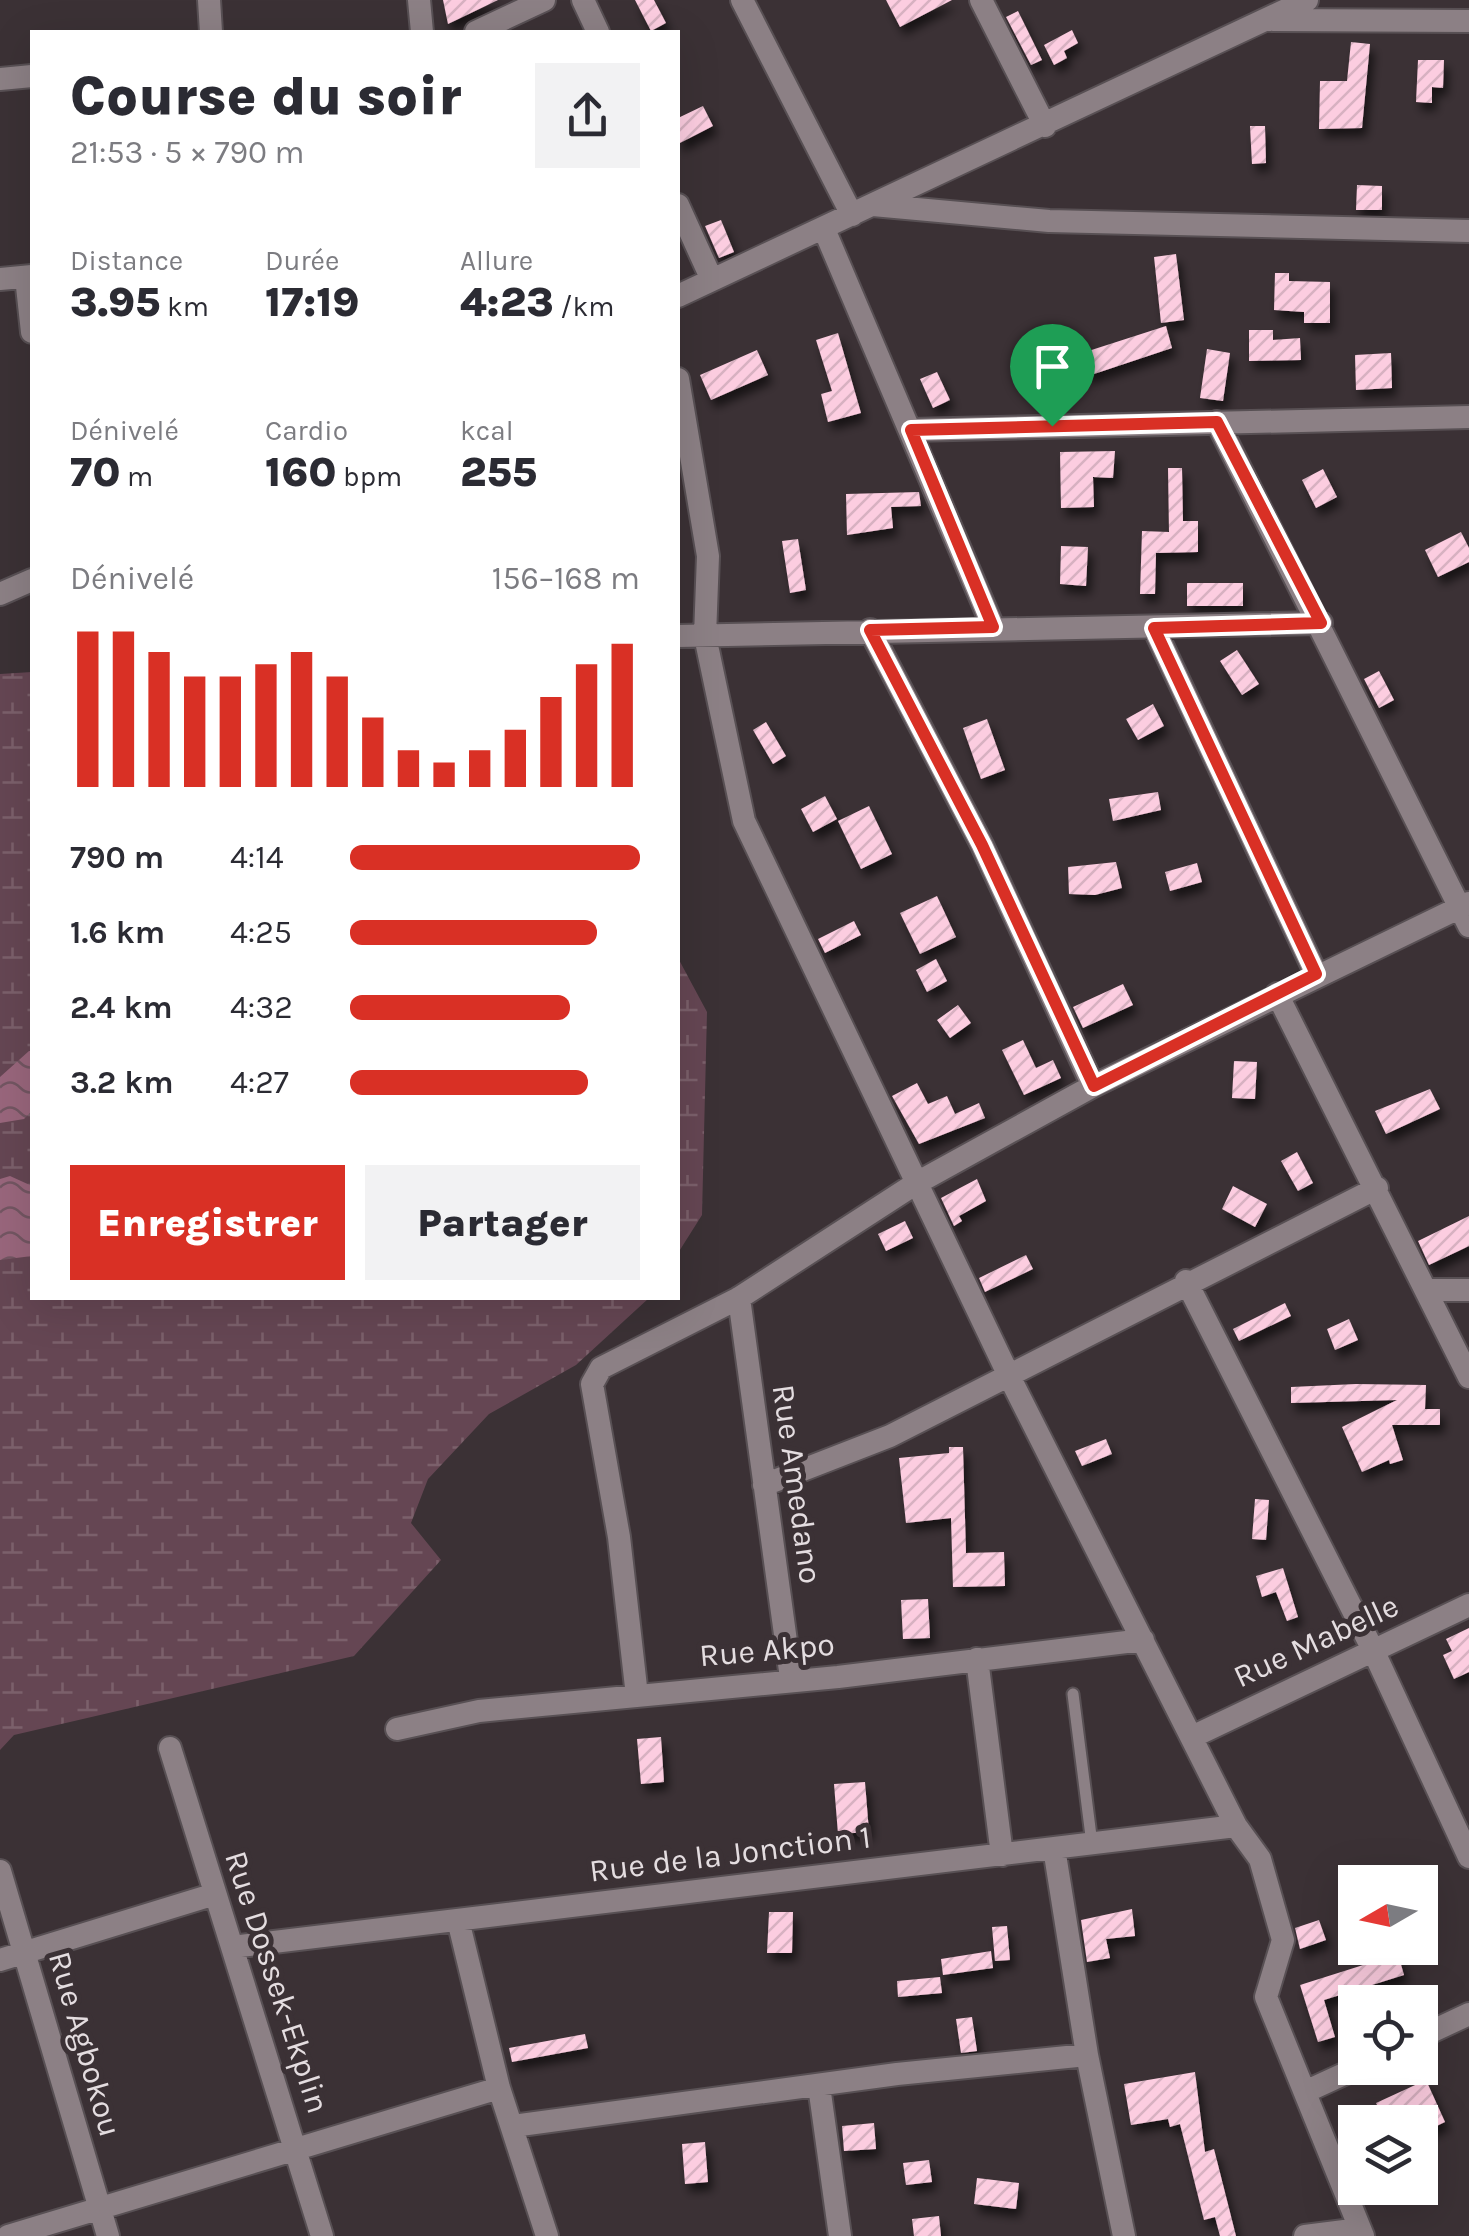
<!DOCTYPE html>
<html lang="fr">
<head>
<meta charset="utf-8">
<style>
  :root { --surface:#fff; --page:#f2f2f3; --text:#2b2b33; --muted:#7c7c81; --accent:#d93025 }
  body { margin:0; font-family:Karla,sans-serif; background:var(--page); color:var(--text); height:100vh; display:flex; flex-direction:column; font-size:38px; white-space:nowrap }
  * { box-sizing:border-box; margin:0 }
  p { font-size:32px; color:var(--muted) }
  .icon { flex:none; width:55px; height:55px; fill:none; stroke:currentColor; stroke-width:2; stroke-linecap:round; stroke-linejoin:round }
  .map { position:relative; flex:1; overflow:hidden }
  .panel { position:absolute; left:30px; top:30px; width:650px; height:1270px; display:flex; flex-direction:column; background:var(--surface); border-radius:0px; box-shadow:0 10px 40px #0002 }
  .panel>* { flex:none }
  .needle { width:65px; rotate:261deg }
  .controls { position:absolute; left:1338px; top:1865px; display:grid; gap:20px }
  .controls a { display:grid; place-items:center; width:100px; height:100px; border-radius:0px; background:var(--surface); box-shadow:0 10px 40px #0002; font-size:50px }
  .pin { position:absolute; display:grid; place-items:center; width:85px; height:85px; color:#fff; margin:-102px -42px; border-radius:50% 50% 50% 0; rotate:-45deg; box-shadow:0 0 10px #0007 }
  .pin .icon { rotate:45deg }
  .round { display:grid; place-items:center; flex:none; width:105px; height:105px; border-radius:0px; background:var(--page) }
  .overview { display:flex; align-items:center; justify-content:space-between; height:170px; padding:0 40px }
  h1 { font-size:55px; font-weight:800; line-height:75px }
  .stats { display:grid; grid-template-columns:repeat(3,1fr); gap:15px; height:170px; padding:10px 40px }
  .stats div { display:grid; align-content:center }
  .stats b { font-size:42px; font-weight:800 }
  .stats small { font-size:28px; font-weight:400 }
  .stats p { font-size:28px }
  .chart { height:280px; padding:20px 40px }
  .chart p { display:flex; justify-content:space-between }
  .chart svg { width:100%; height:180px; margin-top:10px; stroke:var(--accent); stroke-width:6 }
  .action { display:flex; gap:20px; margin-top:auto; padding:20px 40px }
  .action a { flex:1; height:115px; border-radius:0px; background:var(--accent); color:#fff; font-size:40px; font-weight:800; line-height:115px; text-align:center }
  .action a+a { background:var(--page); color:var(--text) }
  ul { padding:0 40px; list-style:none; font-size:32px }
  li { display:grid; grid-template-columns:160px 120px 1fr; align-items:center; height:75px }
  li i { height:25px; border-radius:12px; background:var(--accent) }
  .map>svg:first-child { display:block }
  .wetland { fill:url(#wetland-marsh) }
  .water { fill:url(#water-waves) }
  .building { fill:url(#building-hatch); filter:url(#shadow) }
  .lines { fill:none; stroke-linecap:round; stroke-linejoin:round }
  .lane-casing { stroke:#585054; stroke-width:15 }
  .street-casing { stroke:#585054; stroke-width:26 }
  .lane { stroke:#8c8085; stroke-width:11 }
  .street { stroke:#8c8085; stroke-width:22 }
  .route-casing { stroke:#fff; stroke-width:20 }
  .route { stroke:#d93025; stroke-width:12 }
  .labels { text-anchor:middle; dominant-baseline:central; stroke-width:10; stroke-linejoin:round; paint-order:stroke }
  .street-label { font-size:32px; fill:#e4dde0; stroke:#3b3135 }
</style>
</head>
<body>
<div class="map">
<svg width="1469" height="2236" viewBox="0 0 1469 2236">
  <defs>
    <pattern id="wetland-marsh" width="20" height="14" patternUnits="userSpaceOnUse" patternTransform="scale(2.5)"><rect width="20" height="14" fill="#654653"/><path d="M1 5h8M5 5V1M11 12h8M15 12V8" fill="none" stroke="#7b606b"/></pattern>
    <pattern id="water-waves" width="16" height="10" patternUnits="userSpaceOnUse" patternTransform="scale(2.5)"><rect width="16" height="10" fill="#99667c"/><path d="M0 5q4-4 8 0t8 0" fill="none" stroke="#735662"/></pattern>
    <pattern id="building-hatch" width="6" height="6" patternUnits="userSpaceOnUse" patternTransform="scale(2.5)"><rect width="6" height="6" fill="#fccde0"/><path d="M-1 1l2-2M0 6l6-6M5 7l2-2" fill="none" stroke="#d7b1c1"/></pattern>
    <filter id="shadow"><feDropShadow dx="4.5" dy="8" stdDeviation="5" flood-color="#0009"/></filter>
  </defs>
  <rect width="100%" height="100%" fill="#3b3135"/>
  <!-- wetland -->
  <path class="wetland" d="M32,672V1298H649L576,1365L489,1414L428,1479L411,1523L441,1560L354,1656L14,1735L0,1750V674Z
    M678,958L707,1012L702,1215L678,1253Z"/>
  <!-- water -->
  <path class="water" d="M29,1051H32V1111L24,1119L0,1123V1077Z
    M10,1176L32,1186V1256L0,1260V1179Z"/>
  <!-- building -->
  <path class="building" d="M443,0H498L448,24Z
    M635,0H654L666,23L651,31Z
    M886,0H952L900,27Z
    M1018,11L1042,60L1031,65L1006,17Z
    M1072,30L1078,43L1064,51L1067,58L1054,65L1044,45Z
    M1351,42L1370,44L1362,128L1319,129L1320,81H1347Z
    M1418,60H1444L1443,88L1432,87V103L1416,102Z
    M703,106L713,126L678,144V118Z
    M1250,126H1265L1266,163L1252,164Z
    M1357,185L1382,186V210H1356Z
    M721,220L734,252L719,258L705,226Z
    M1176,254L1184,320L1161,323L1154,257Z
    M1275,273H1289V281L1330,282V323H1304V312L1274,310Z
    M1166,326L1172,348L1088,376L1079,354Z
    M1249,330H1273V340L1300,338L1301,360L1249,361Z
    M838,333L861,413L828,422L821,394L832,391L816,340Z
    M1207,349L1230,353L1223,401L1200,398Z
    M757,350L768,375L711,400L700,375Z
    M1391,353L1392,388L1356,390L1355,355Z
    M937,372L950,400L933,408L920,379Z
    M1115,451L1113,478L1093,477L1094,507L1061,508L1060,452Z
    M1168,468H1182L1183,521H1198V552L1156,553L1155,594H1140L1142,531L1169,532Z
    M1323,469L1337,497L1316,508L1302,480Z
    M919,492L921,506L891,507L893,528L847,535L846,494Z
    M1461,532L1469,548V562L1438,577L1425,550Z
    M798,539L806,590L790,593L782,541Z
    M1061,546L1088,547L1086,586L1060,584Z
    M1187,583H1243V606H1187Z
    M1237,650L1259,684L1242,695L1220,661Z
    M1379,671L1394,700L1379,708L1364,679Z
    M1153,704L1164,726L1138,740L1126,719Z
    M987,719L1005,770L981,779L963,728Z
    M766,722L786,756L773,764L753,730Z
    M1158,792L1161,810L1113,821L1109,799Z
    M825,796L837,819L813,832L801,809Z
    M869,806L892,854L861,869L838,821Z
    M1116,862L1122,888L1095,895L1069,894L1068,867Z
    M1197,863L1202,882L1170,891L1165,872Z
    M937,896L956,937L920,954L900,913Z
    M854,921L861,935L825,953L818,939Z
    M936,959L947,981L927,992L916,970Z
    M1123,984L1133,1005L1083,1028L1073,1007Z
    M958,1005L971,1023L950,1038L937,1020Z
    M1023,1040L1036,1068L1053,1060L1061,1078L1024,1095L1002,1050Z
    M1234,1061L1257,1062L1255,1099L1232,1098Z
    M917,1083L928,1104L947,1096L955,1114L979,1103L985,1118L919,1144L892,1096Z
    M1430,1089L1440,1109L1386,1134L1375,1111Z
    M1297,1152L1313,1183L1298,1191L1281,1161Z
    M977,1179L986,1201L959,1216L962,1221L954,1226L941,1198Z
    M1233,1186L1267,1204L1255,1227L1222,1209Z
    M1469,1216V1246L1429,1265L1418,1241Z
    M905,1221L913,1238L886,1251L878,1234Z
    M1026,1255L1033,1269L985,1292L979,1278Z
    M1285,1303L1291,1316L1239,1341L1233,1329Z
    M1349,1319L1358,1340L1335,1350L1327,1329Z
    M1356,1384L1426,1385L1425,1409H1440V1425H1392L1403,1460L1390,1464L1389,1460L1362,1472L1342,1427L1397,1400L1291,1403V1387Z
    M1106,1439L1112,1454L1082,1466L1075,1451Z
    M949,1447H963L966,1553L1004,1552L1005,1586L953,1587L951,1518L906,1523L899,1458L949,1453Z
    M1255,1499L1269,1500L1266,1540L1252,1539Z
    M1283,1568L1298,1617L1287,1621L1276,1592L1262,1597L1256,1576Z
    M928,1599L930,1638L903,1639L901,1600Z
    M1469,1628V1672L1454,1679L1443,1655L1452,1651L1446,1639Z
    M661,1737L664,1782L641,1784L637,1739Z
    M865,1782L869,1832L838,1834L834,1784Z
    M1132,1909L1135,1936L1106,1939L1110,1958L1087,1962L1081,1920Z
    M769,1912H793L792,1953H767Z
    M1319,1920L1326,1940L1300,1949L1295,1928Z
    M1007,1926L1010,1960L995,1961L992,1927Z
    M991,1951L993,1968L943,1975L941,1959Z
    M1398,1954L1404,1975L1324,2000L1335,2037L1318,2042L1300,1985Z
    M940,1977L942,1993L898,1997L897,1981Z
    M972,2017L977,2051L961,2053L956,2019Z
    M585,2034L588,2048L512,2062L509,2048Z
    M1195,2072L1205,2152L1214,2149L1236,2236H1220L1215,2217L1204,2220L1180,2124L1170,2127L1168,2119L1131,2125L1124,2084Z
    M1426,2080L1445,2122L1426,2131L1416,2109L1385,2122L1376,2103Z
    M874,2123L876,2149L844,2151L842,2126Z
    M705,2142L708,2182L685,2184L682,2144Z
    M929,2160L932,2182L906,2185L903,2163Z
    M977,2178L1019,2183L1016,2209L974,2204Z
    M939,2216L941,2236H914L912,2219Z"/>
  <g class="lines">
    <defs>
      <path id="lane" d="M1073,1694L1092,1844"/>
      <path id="street" d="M209,0L211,32
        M419,0L422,32
        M583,0L598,32
        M742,0L852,215
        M981,0L1045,126
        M1273,20L1469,21
        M476,32L544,0
        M0,79L32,76
        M678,205L712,280
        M873,205L1049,221L1469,231
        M824,229L993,627
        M26,277L32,332
        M0,279L32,276
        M678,296L1307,0
        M678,379L708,556L705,636L744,821L1009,1376L1236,1826L1260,1859L1283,1940L1266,1997L1363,2236
        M1217,422L1469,926
        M911,430L1469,417
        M0,594L32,580
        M1154,628L1316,974
        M870,630L982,845L1093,1086
        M678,636L1321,623
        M1277,994L1469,1377
        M1186,1281L1373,1650L1469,1857
        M1426,1290H1469
        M739,1298L791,1678
        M764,1485L890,1436L1377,1188
        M977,1659L1002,1855
        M637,1696L619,1537L592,1384L601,1368L739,1298L915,1184L1093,1086L1469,903
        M397,1729L479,1711L838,1677L1143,1640
        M1192,1737L1469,1605
        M170,1748L322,2236
        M1054,1848L1087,2055L1124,2236
        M0,1871L108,2236
        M458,1920L499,2088L547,2236
        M232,1947L1236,1826
        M0,1960L215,1894
        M1420,2037L1469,2014
        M819,2086L840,2236
        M1305,2092L1357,2068
        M513,2126L897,2074L1087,2055
        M8,2236L499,2088
        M1305,2236L1360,2229"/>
    </defs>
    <!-- lane casing -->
    <use href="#lane" class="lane-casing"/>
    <!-- street casing -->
    <use href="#street" class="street-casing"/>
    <!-- lane -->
    <use href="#lane" class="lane"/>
    <!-- street -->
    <use href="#street" class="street"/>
  </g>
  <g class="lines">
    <defs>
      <path id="route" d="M1217,422L1321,623L1154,628L1316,974L1094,1086L982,845L870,630L993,627L911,430Z"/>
    </defs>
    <!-- route casing -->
    <use href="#route" class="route-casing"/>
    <!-- route -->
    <use href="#route" class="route"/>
  </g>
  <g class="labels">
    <!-- street labels -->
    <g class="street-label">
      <text transform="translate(797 1484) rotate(82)">Rue Amedano</text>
      <text transform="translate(1316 1641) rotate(-25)">Rue Mabelle</text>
      <text transform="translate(767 1650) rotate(-5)">Rue Akpo</text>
      <text transform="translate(730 1854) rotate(-7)">Rue de la Jonction 1</text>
      <text transform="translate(277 1982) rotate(72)">Rue Dossek-Ekplin</text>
      <text transform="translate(85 2044) rotate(74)">Rue Agbokou</text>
    </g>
  </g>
</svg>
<div class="controls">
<a><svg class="needle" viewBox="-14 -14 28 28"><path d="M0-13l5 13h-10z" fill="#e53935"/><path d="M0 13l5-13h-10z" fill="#7c7c81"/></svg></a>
<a><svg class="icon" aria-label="locate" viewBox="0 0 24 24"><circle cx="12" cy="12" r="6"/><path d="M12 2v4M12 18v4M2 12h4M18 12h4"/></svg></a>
<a><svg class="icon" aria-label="layers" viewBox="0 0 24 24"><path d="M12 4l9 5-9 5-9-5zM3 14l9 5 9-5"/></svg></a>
</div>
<div class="pin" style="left:1052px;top:426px;background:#1e9e55"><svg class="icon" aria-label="arrive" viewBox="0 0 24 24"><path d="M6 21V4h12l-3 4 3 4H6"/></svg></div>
<section class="panel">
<div class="overview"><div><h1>Course du soir</h1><p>21:53 · 5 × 790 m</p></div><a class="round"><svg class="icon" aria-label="share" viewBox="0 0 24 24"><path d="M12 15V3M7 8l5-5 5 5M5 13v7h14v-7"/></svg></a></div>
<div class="stats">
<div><p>Distance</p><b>3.95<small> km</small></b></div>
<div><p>Durée</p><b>17:19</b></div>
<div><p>Allure</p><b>4:23<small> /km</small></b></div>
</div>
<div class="stats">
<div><p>Dénivelé</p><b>70<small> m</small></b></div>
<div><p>Cardio</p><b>160<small> bpm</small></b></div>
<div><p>kcal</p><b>255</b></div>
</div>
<div class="chart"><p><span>Dénivelé</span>156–168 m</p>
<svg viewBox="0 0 160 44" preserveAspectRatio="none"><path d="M5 44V6M15 44V6M25 44V11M35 44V17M45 44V17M55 44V14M65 44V11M75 44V17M85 44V27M95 44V35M105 44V38M115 44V35M125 44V30M135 44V22M145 44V14M155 44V9"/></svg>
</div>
<ul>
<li><b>790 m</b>4:14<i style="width:100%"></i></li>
<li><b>1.6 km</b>4:25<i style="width:85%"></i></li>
<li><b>2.4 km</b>4:32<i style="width:76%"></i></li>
<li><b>3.2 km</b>4:27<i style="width:82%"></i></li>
</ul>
<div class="action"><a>Enregistrer</a><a>Partager</a></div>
</section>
</div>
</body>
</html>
